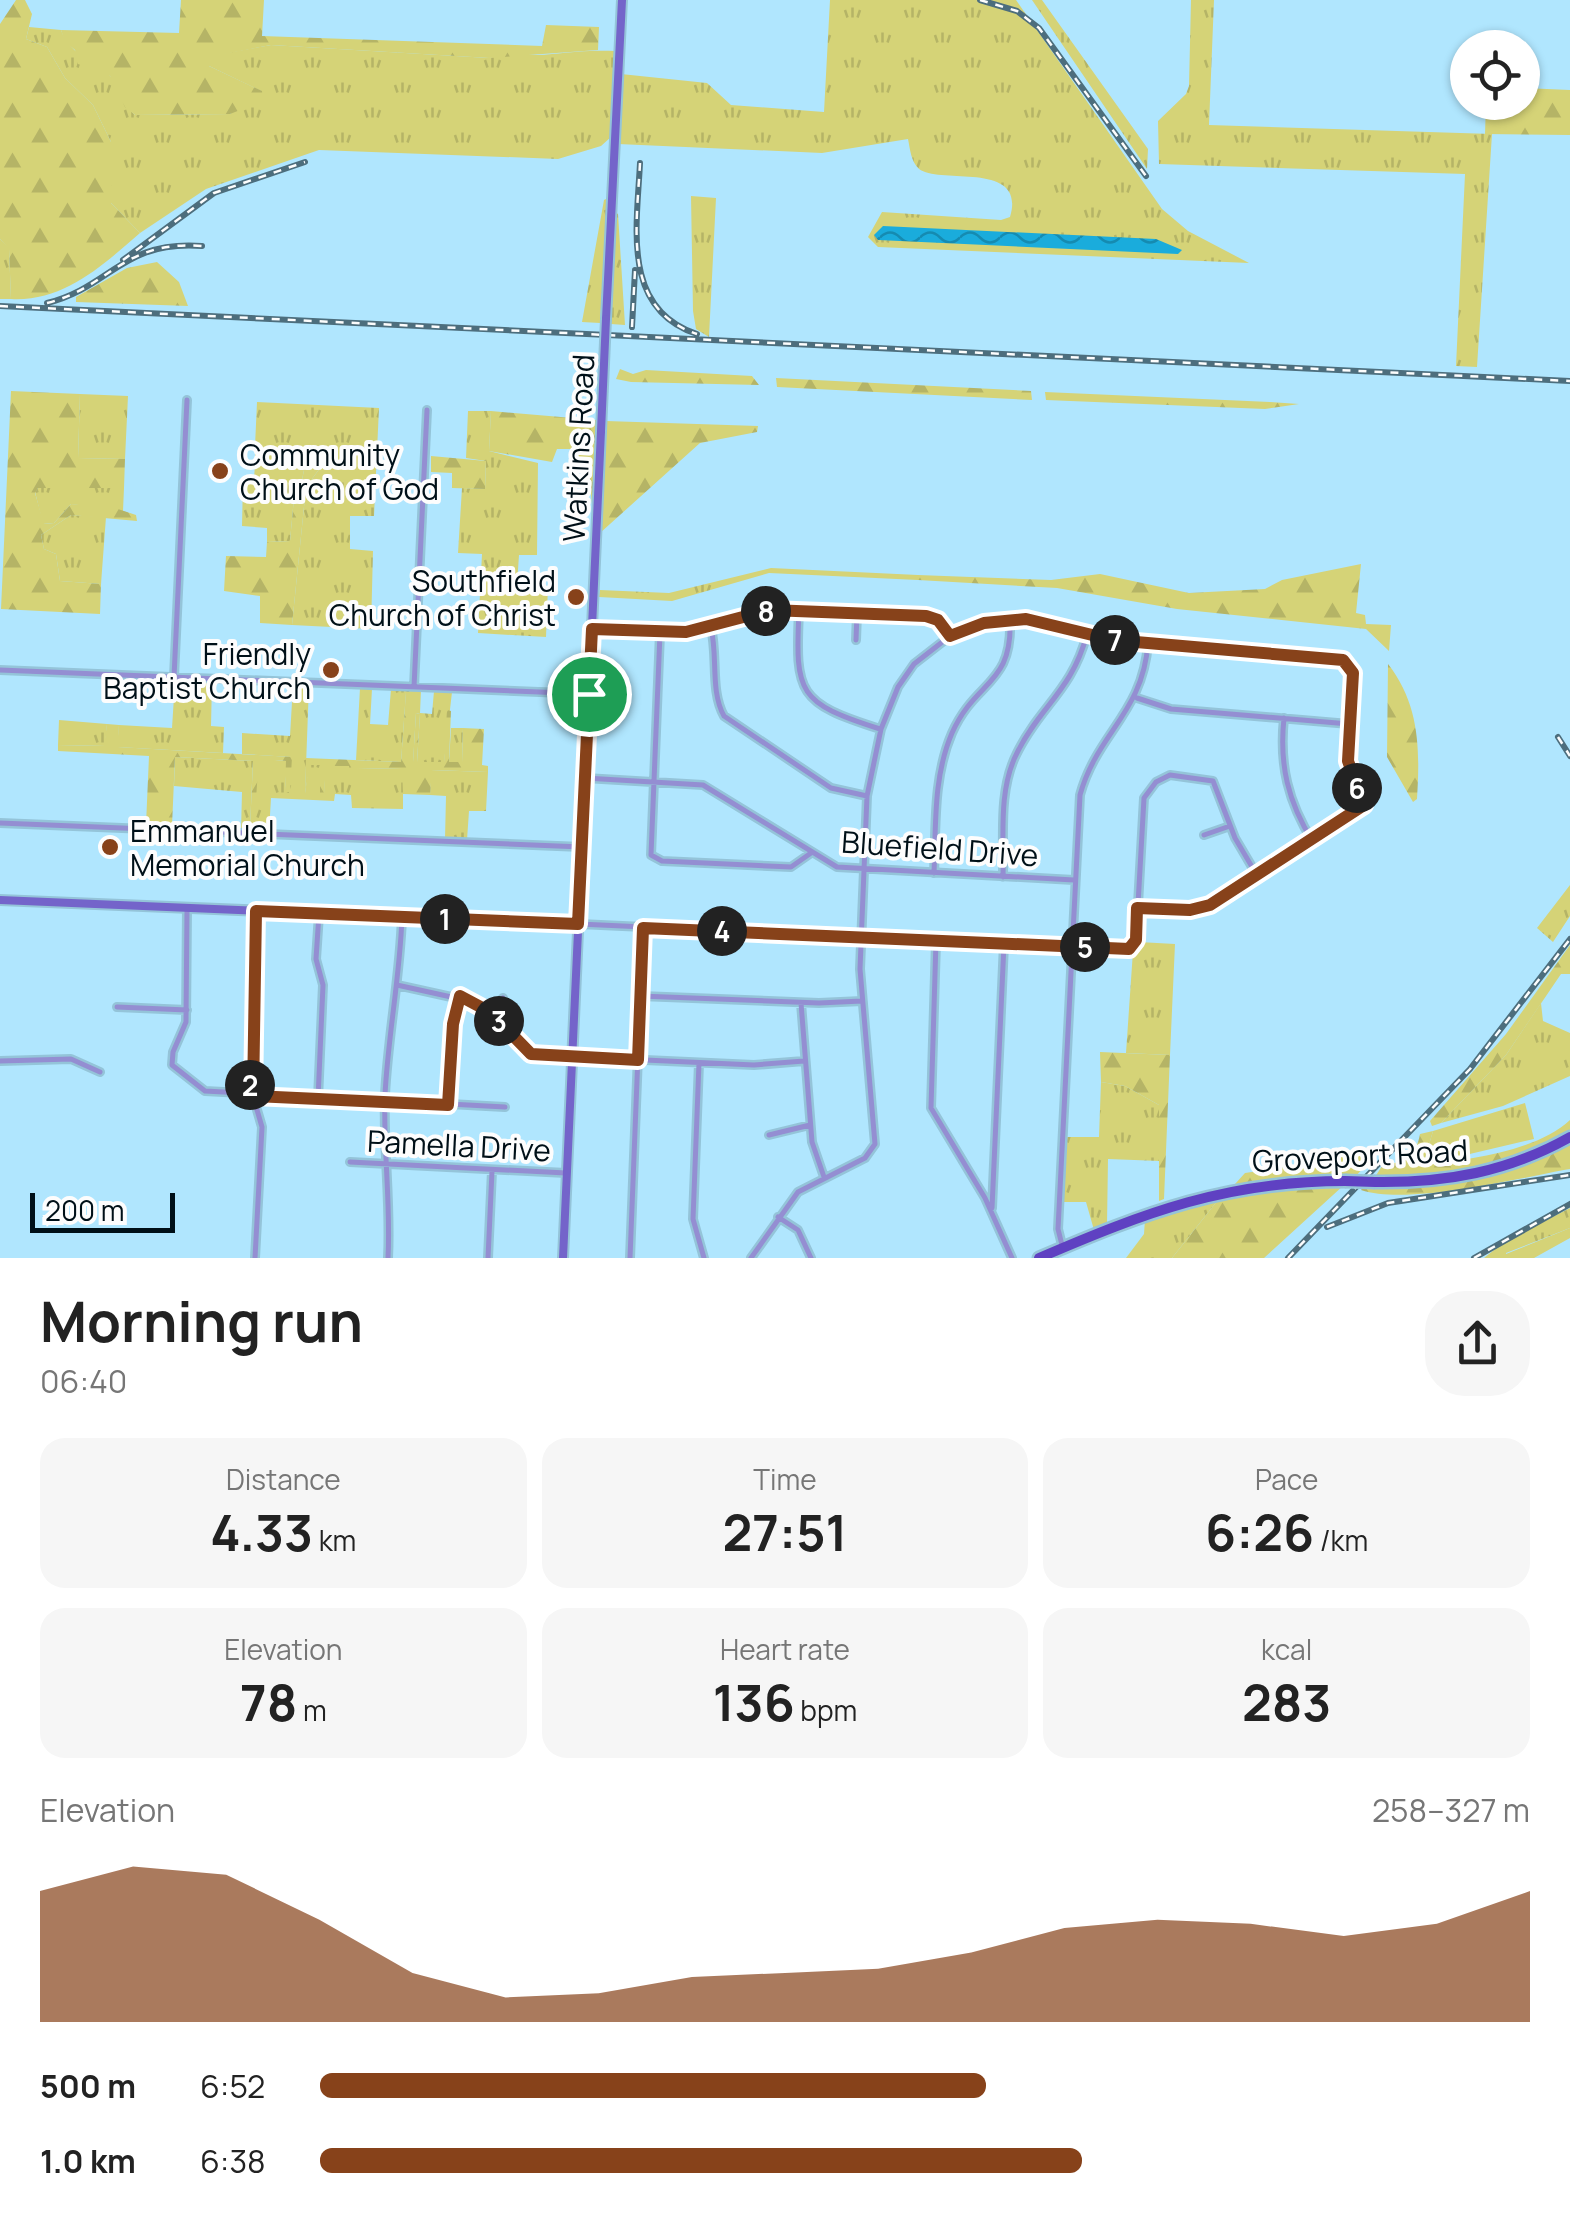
<!DOCTYPE html>
<html lang="en">
<head>
<meta charset="utf-8">
<style>
  :root { --surface:#fff; --page:#f6f6f6; --text:#222; --muted:#767676; --accent:#87421a }
  body { margin:0; font-family:Manrope,sans-serif; background:var(--page); color:var(--text); height:100vh; display:flex; flex-direction:column; font-size:38px; white-space:nowrap }
  * { box-sizing:border-box; margin:0 }
  p { font-size:32px; color:var(--muted) }
  .icon { flex:none; width:55px; height:55px; fill:none; stroke:currentColor; stroke-width:2; stroke-linecap:round; stroke-linejoin:round }
  .map { position:relative; height:1258px; overflow:hidden }
  .drawer { display:flex; flex-direction:column; background:var(--surface); flex:1 }
  .drawer>* { flex:none }
  .controls { position:absolute; left:1450px; top:30px; display:grid; gap:20px }
  .controls a { display:grid; place-items:center; width:90px; height:90px; border-radius:50%; background:var(--surface); box-shadow:0 2px 8px #0004; font-size:50px }
  .scale { position:absolute; left:30px; bottom:25px; width:145px; box-sizing:border-box; padding-left:10px; border:5px solid #001018; border-top:0; font-size:28px; line-height:35px; white-space:nowrap; color:#001018; -webkit-text-stroke:8px #fdfdfd; paint-order:stroke }
  .pin { position:absolute; display:grid; place-items:center; width:85px; height:85px; color:#fff; margin:-42px; border:5px solid #fff; border-radius:50%; box-shadow:0 2px 10px #0007 }
  .km { position:absolute; width:50px; height:50px; margin:-25px; border-radius:50%; background:#222; color:#fff; font-size:28px; line-height:50px; text-align:center }
  .round { display:grid; place-items:center; flex:none; width:105px; height:105px; border-radius:40px; background:var(--page) }
  .overview { display:flex; align-items:center; justify-content:space-between; height:170px; padding:0 40px }
  h1 { font-size:55px; font-weight:700; line-height:75px }
  .metrics { display:grid; grid-template-columns:repeat(3,1fr); gap:15px; height:170px; padding:10px 40px }
  .metrics div { display:grid; align-content:center; border-radius:25px; background:var(--page); text-align:center }
  .metrics b { font-size:50px; font-weight:700 }
  .metrics small { font-size:28px; font-weight:400 }
  .metrics p { font-size:28px }
  .chart { height:280px; padding:20px 40px }
  .chart p { display:flex; justify-content:space-between }
  .chart svg { width:100%; height:180px; margin-top:10px; fill:var(--accent); opacity:.7 }
  ul { padding:0 40px; list-style:none; font-size:32px }
  li { display:grid; grid-template-columns:160px 120px 1fr; align-items:center; height:75px }
  li i { height:25px; border-radius:12px; background:var(--accent) }
  .map>svg:first-child { display:block }
  .grass { fill:url(#grass-tufts) }
  .forest { fill:url(#forest-firs) }
  .water { fill:url(#water-waves) }
  .lines { fill:none; stroke-linecap:round; stroke-linejoin:round }
  .street-casing { stroke:#94c4d9; stroke-width:10 }
  .secondary-casing { stroke:#94c4d9; stroke-width:12 }
  .primary-casing { stroke:#94c4d9; stroke-width:15 }
  .street { stroke:#948ed2; stroke-width:5 }
  .secondary { stroke:#7464ca; stroke-width:8 }
  .primary { stroke:#5f41c2; stroke-width:10 }
  .rail-casing { stroke:#4d6e7d; stroke-width:6 }
  .rail { stroke:#fdfdfd; stroke-width:2.5; stroke-dasharray:8; stroke-linecap:butt }
  .secondary-bridge-casing { stroke:#94c4d9; stroke-width:12; stroke-linecap:butt }
  .primary-bridge-casing { stroke:#94c4d9; stroke-width:15; stroke-linecap:butt }
  .secondary-bridge { stroke:#7464ca; stroke-width:8 }
  .primary-bridge { stroke:#5f41c2; stroke-width:10 }
  .route-casing { stroke:#fff; stroke-width:20 }
  .route { stroke:#87421a; stroke-width:12 }
  .poi-dot { fill:#87421a; stroke:#fdfdfd; stroke-width:4 }
  .labels { text-anchor:middle; dominant-baseline:central; stroke-width:8; stroke-linejoin:round; paint-order:stroke }
  .street-label { font-size:30px; fill:#001018; stroke:#fdfdfd }
  .poi-label { font-size:30px; fill:#001018; stroke:#fdfdfd; text-anchor:start }
</style>
</head>
<body>
<div class="map">
<svg width="1570" height="1258" viewBox="0 0 1570 1258">
  <defs>
    <pattern id="grass-tufts" width="24" height="20" patternUnits="userSpaceOnUse" patternTransform="scale(2.5)"><rect width="24" height="20" fill="#d5d377"/><path d="M3 7l-1-3M5 7V3M7 7l1-3M15 17l-1-3M17 17v-4M19 17l1-3" fill="none" stroke="#b5b466"/></pattern>
    <pattern id="forest-firs" width="22" height="20" patternUnits="userSpaceOnUse" patternTransform="scale(2.5)"><rect width="22" height="20" fill="#d5d377"/><path d="M5 1l3.5 6h-7zM16 11l3.5 6h-7z" fill="#b5b466"/></pattern>
    <pattern id="water-waves" width="16" height="10" patternUnits="userSpaceOnUse" patternTransform="scale(2.5)"><rect width="16" height="10" fill="#1aacdc"/><path d="M0 5q4-4 8 0t8 0" fill="none" stroke="#158bb1"/></pattern>
  </defs>
  <rect width="100%" height="100%" fill="#b0e6fe"/>
  <!-- grass -->
  <path class="grass" d="M830,0H1016L1162,209L1188,231L1249,263L878,247L868,237L882,212L1001,220L1010,217C1027,160 940,185 919,169C911,162 910,149 908,139L822,153L618,144L621,74L707,83L731,105L824,112Z
    M1032,0H1042L1148,149L1147,169Z
    M1191,0H1214L1209,125L1492,134L1477,367L1456,366L1465,174L1159,164L1158,121L1186,94L1189,86Z
    M29,27L61,30C68,51 91,62 108,74C120,84 122,104 135,115L230,114L261,91L209,66V56L271,45L489,58C510,51 530,57 552,54C574,52 592,50 615,51L611,137L601,146L558,159L319,150L206,189L140,233L111,203V142L93,105L65,78L47,47L26,39Z
    M691,196L716,198L709,337L696,329L693,311Z
    M608,198L600,323L582,322L604,200Z
    M614,211L618,214L625,325L611,324Z
    M0,239L9,248L11,299H0Z
    M80,394L128,396L125,459L78,458Z
    M257,402L379,408L374,516H350V549L373,551L371,629L292,625L306,487L329,456L325,449L255,446Z
    M468,411H491L489,451L538,463L537,555H519L517,584L548,586L546,637L478,633L482,554L458,553L462,488L485,489L486,461L466,458Z
    M255,463L300,464L304,470L302,480H282L295,487L290,541L267,542V528L242,526L243,480H254Z
    M38,488H124L123,511L71,504L54,523L43,524L35,492Z
    M71,515L106,517L101,584L60,581L56,554L44,549L41,535Z
    M771,568L918,575V580L769,573L672,601L599,597L600,590L669,593Z
    M175,681L212,682L211,726L224,727L223,753L117,747L119,725L172,728Z
    M293,685H309L305,793L309,765H320V793H324L325,766H349V782L358,768L403,769V809L352,808L351,795L335,794L334,801L271,798L269,832L241,831L242,792L174,786L175,757L253,761L250,827L257,770L275,760L287,761L285,791L291,757L242,754V733L290,736Z
    M360,688L372,689L370,724L388,725L391,689L421,690L420,713L432,714L434,691L452,692L444,762H417L420,714L416,713L413,763H405L406,692L401,762L356,760Z
    M59,720L107,724L105,746L58,745Z
    M451,728H463L462,762H449Z
    M431,770L488,772L486,811H469L467,840L445,839L446,796L430,795Z
    M1570,885V916L1553,942L1537,928Z
    M1139,942L1175,944L1170,1055L1126,1053L1133,951Z
    M1541,1003L1543,1021L1570,1033V1076L1503,1106L1441,1123L1506,1055Z
    M1101,1082L1125,1086L1159,1105L1160,1161L1108,1159L1107,1225L1094,1230L1086,1202H1062L1065,1137H1099Z
    M1525,1103L1534,1139L1423,1165L1433,1131Z
    M1222,1195L1172,1258H1126L1144,1234L1145,1219Z
    M1570,1208V1228L1506,1253V1258H1484L1504,1242Z"/>
  <!-- forest -->
  <path class="forest" d="M16,0H25L32,14L26,39L47,47L65,78L93,105L111,142V203L140,233C103,265 64,302 11,299L9,249L0,239V24Z
    M181,0H264L262,36L542,46L546,25L599,27L598,50L489,58L271,45L209,57V66L262,91L263,101L230,114L135,115L125,107L110,76L78,64L75,50L65,42L61,30L179,33Z
    M1523,88L1570,90V135L1485,134L1486,103L1522,102Z
    M157,262L179,282L188,306L76,302V297L127,268Z
    M620,369L633,374L646,370L752,376L759,385L631,382L616,379Z
    M776,378L1031,391L1032,400L777,387Z
    M11,391L80,394L78,458L125,459L124,488H38L35,493L44,524L54,523L71,504L112,507L136,515L137,521L71,515L41,535L44,549L56,554L60,581L101,584L100,614L1,609Z
    M1045,392L1270,402L1299,404L1265,409L1046,400Z
    M491,411L596,420L593,515L589,473L570,471L571,449H557L552,462L489,451Z
    M606,421L758,426L757,432L700,443L600,533Z
    M274,445L326,449L329,456L306,487L292,625L260,623V596L224,591L226,556L266,557L267,542L290,541L295,487L282,480H302L304,470L300,464L255,463V446Z
    M431,456L486,461L485,489L452,488V473L431,472Z
    M1361,564L1356,613L1365,615L1366,624L1391,625L1389,651L1366,629L1177,609L1057,588L918,580V575L1051,580L1100,574L1189,593L1265,589L1282,580Z
    M1388,664C1420,705 1420,750 1417,799L1413,802L1387,757Z
    M406,692H409L406,762H413L416,713L420,714L417,762H444L447,710L451,711L449,762H462L463,728L484,729L482,765L488,766V772L432,770L430,795L403,794L402,769L358,768L357,783H349V766H326L324,794L320,793V765H310L305,793L306,758L401,762Z
    M107,724L119,725L118,747L292,757L290,792H285L286,761L275,760L274,771L258,770L254,828H250L253,761L175,757L172,826L146,825L149,756L58,751V745L104,746Z
    M1570,945V974H1561L1506,1055L1441,1123L1432,1126L1430,1121L1506,1034Z
    M1100,1052L1170,1055L1164,1199L1159,1201V1105L1125,1086L1101,1082Z
    M1570,1120V1133C1509,1169 1444,1177 1375,1177L1382,1166C1405,1161 1416,1157 1420,1134L1433,1131L1423,1165C1468,1160 1537,1151 1570,1120Z
    M1570,1141V1169C1518,1178 1409,1206 1361,1190L1364,1186C1439,1186 1503,1179 1570,1141Z
    M1385,1144L1355,1177L1235,1184L1245,1173L1306,1164Z
    M1344,1185L1264,1258H1172L1222,1195Z
    M1570,1228V1238L1534,1258H1506V1254Z"/>
  <!-- water -->
  <path class="water" d="M883,226L1156,239L1182,250L1178,254L878,240L874,235Z"/>
  <g class="lines">
    <defs>
      <path id="street" d="M799,611C795,694 798,703 880,729
        M711,628C718,656 710,691 724,716L831,788L867,796
        M592,629L686,632L770,611L928,617L938,620L950,636
        M660,633L651,855L662,861L791,867L811,853
        M856,640L857,613
        M0,670L589,694
        M174,677L187,400
        M414,687L427,410
        M1137,698L1171,709L1349,724
        M1284,718C1279,765 1288,802 1313,842
        M585,778L703,785L837,867L1074,880
        M0,823L582,847
        M1204,835L1230,826
        M934,873C936,826 933,777 952,733C976,679 1013,686 1010,619
        M1003,877C1004,837 998,790 1017,753C1040,706 1072,691 1087,634
        M187,908L186,1022L173,1052L172,1065L205,1091L505,1107
        M579,924L1129,949L1136,940L1144,798L1156,782L1170,775L1213,781L1235,838L1258,877
        M936,941L931,1108L985,1198L1012,1258
        M397,985L474,1002L536,1055L754,1065L804,1061
        M640,996L819,1003L862,1001
        M801,1003L812,1142L824,1177
        M117,1007L187,1010
        M491,1012L503,998
        M0,1061L71,1059L100,1072
        M699,1063L693,1219L704,1258
        M318,1099L323,985L316,959L319,914
        M448,1105L453,1024L460,997
        M769,1135L810,1125
        M350,1162L566,1173
        M992,1208L1004,944
        M778,1217L798,1230L811,1258
        M1062,1245L1058,1229L1080,795C1097,733 1143,713 1148,643
        M255,1258L262,1127L250,1086L257,911
        M388,1258C391,1203 383,1150 385,1095C388,1035 400,977 402,917
        M488,1258L492,1171
        M630,1258L643,928
        M751,1258L798,1192L865,1158L875,1144L860,969L867,796L881,729L898,687L914,664L950,636L1010,619L1038,621L1113,640L1349,663L1353,673L1348,761L1364,805L1360,811L1210,905L1178,911L1137,909"/>
      <path id="secondary" d="M606,319L622,0
        M0,900L578,924
        M563,1258L601,431"/>
      <path id="primary" d="M1375,1182C1446,1183 1508,1172 1570,1137
        M1039,1258C1146,1212 1227,1181 1345,1181"/>
    </defs>
    <!-- street casing -->
    <use href="#street" class="street-casing"/>
    <!-- secondary casing -->
    <use href="#secondary" class="secondary-casing"/>
    <!-- primary casing -->
    <use href="#primary" class="primary-casing"/>
    <!-- street -->
    <use href="#street" class="street"/>
    <!-- secondary -->
    <use href="#secondary" class="secondary"/>
    <!-- primary -->
    <use href="#primary" class="primary"/>
    <defs>
      <path id="rail" d="M980,0L1017,11L1039,28L1146,176
        M640,163C637,226 621,309 697,334
        M123,260L214,193L305,162
        M47,303C111,287 122,240 202,246
        M0,306L1570,381
        M632,327L635,270
        M1558,737L1570,756
        M1327,1227L1388,1203L1570,1175
        M1288,1258L1470,1069L1570,939
        M1474,1258L1570,1204"/>
    </defs>
    <!-- rail casing -->
    <use href="#rail" class="rail-casing"/>
    <!-- rail -->
    <use href="#rail" class="rail"/>
    <defs>
      <path id="secondary-bridge" d="M601,431L606,319"/>
      <path id="primary-bridge" d="M1345,1181L1375,1182"/>
    </defs>
    <!-- secondary-bridge casing -->
    <use href="#secondary-bridge" class="secondary-bridge-casing"/>
    <!-- primary-bridge casing -->
    <use href="#primary-bridge" class="primary-bridge-casing"/>
    <!-- secondary-bridge -->
    <use href="#secondary-bridge" class="secondary-bridge"/>
    <!-- primary-bridge -->
    <use href="#primary-bridge" class="primary-bridge"/>
  </g>
  <g class="lines">
    <defs>
      <path id="route" d="M770,610L926,616L938,620L950,636L984,623L1026,619L1113,640L1343,660L1353,673L1348,761L1364,805L1210,905L1190,910L1137,908L1136,940L1129,949L643,928L638,1060L531,1054L490,1012L460,996L453,1024L448,1105L253,1096L256,911L578,924L592,629L686,632Z"/>
    </defs>
    <!-- route casing -->
    <use href="#route" class="route-casing"/>
    <!-- route -->
    <use href="#route" class="route"/>
  </g>
  <!-- markers -->
  <g class="poi-dot">
    <circle cx="220" cy="471" r="10"/>
    <circle cx="576" cy="597" r="10"/>
    <circle cx="331" cy="670" r="10"/>
    <circle cx="110" cy="847" r="10"/>
  </g>
  <g class="labels">
    <!-- street labels -->
    <g class="street-label">
      <text transform="translate(578 448) rotate(-87)">Watkins Road</text>
      <text transform="translate(940 848) rotate(4)">Bluefield Drive</text>
      <text transform="translate(459 1145) rotate(3)">Pamella Drive</text>
      <text transform="translate(1360 1155) rotate(-3)">Groveport Road</text>
    </g>
    <!-- poi labels -->
    <g class="poi-label">
      <text x="240" y="454">Community<tspan x="240" dy="34">Church of God</tspan></text>
      <text x="556" y="580" text-anchor="end">Southfield<tspan x="556" dy="34">Church of Christ</tspan></text>
      <text x="311" y="653" text-anchor="end">Friendly<tspan x="311" dy="34">Baptist Church</tspan></text>
      <text x="130" y="830">Emmanuel<tspan x="130" dy="34">Memorial Church</tspan></text>
    </g>
  </g>
</svg>
<div class="controls">
<a><svg class="icon" aria-label="locate" viewBox="0 0 24 24"><circle cx="12" cy="12" r="6"/><path d="M12 2v4M12 18v4M2 12h4M18 12h4"/></svg></a>
</div>
<div class="scale">200 m</div>
<div class="pin" style="left:589px;top:694px;background:#1e9e55"><svg class="icon" aria-label="arrive" viewBox="0 0 24 24"><path d="M6 21V4h12l-3 4 3 4H6"/></svg></div>
<b class="km" style="left:445px;top:919px">1</b>
<b class="km" style="left:250px;top:1085px">2</b>
<b class="km" style="left:499px;top:1021px">3</b>
<b class="km" style="left:722px;top:931px">4</b>
<b class="km" style="left:1085px;top:947px">5</b>
<b class="km" style="left:1357px;top:788px">6</b>
<b class="km" style="left:1115px;top:640px">7</b>
<b class="km" style="left:766px;top:611px">8</b>
</div>
<section class="drawer">
<div class="overview"><div><h1>Morning run</h1><p>06:40</p></div><a class="round"><svg class="icon" aria-label="share" viewBox="0 0 24 24"><path d="M12 15V3M7 8l5-5 5 5M5 13v7h14v-7"/></svg></a></div>
<div class="metrics">
<div><p>Distance</p><b>4.33<small> km</small></b></div>
<div><p>Time</p><b>27:51</b></div>
<div><p>Pace</p><b>6:26<small> /km</small></b></div>
</div>
<div class="metrics">
<div><p>Elevation</p><b>78<small> m</small></b></div>
<div><p>Heart rate</p><b>136<small> bpm</small></b></div>
<div><p>kcal</p><b>283</b></div>
</div>
<div class="chart"><p><span>Elevation</span>258–327 m</p>
<svg viewBox="0 0 160 44" preserveAspectRatio="none"><path d="M0 44V12L10 6L20 8L30 19L40 32L50 38L60 37L70 33L80 32L90 31L100 27L110 21L120 19L130 20L140 23L150 20L160 12V44z"/></svg>
</div>
<ul>
<li><b>500 m</b>6:52<i style="width:55%"></i></li>
<li><b>1.0 km</b>6:38<i style="width:63%"></i></li>
</ul>
</section>
</body>
</html>
